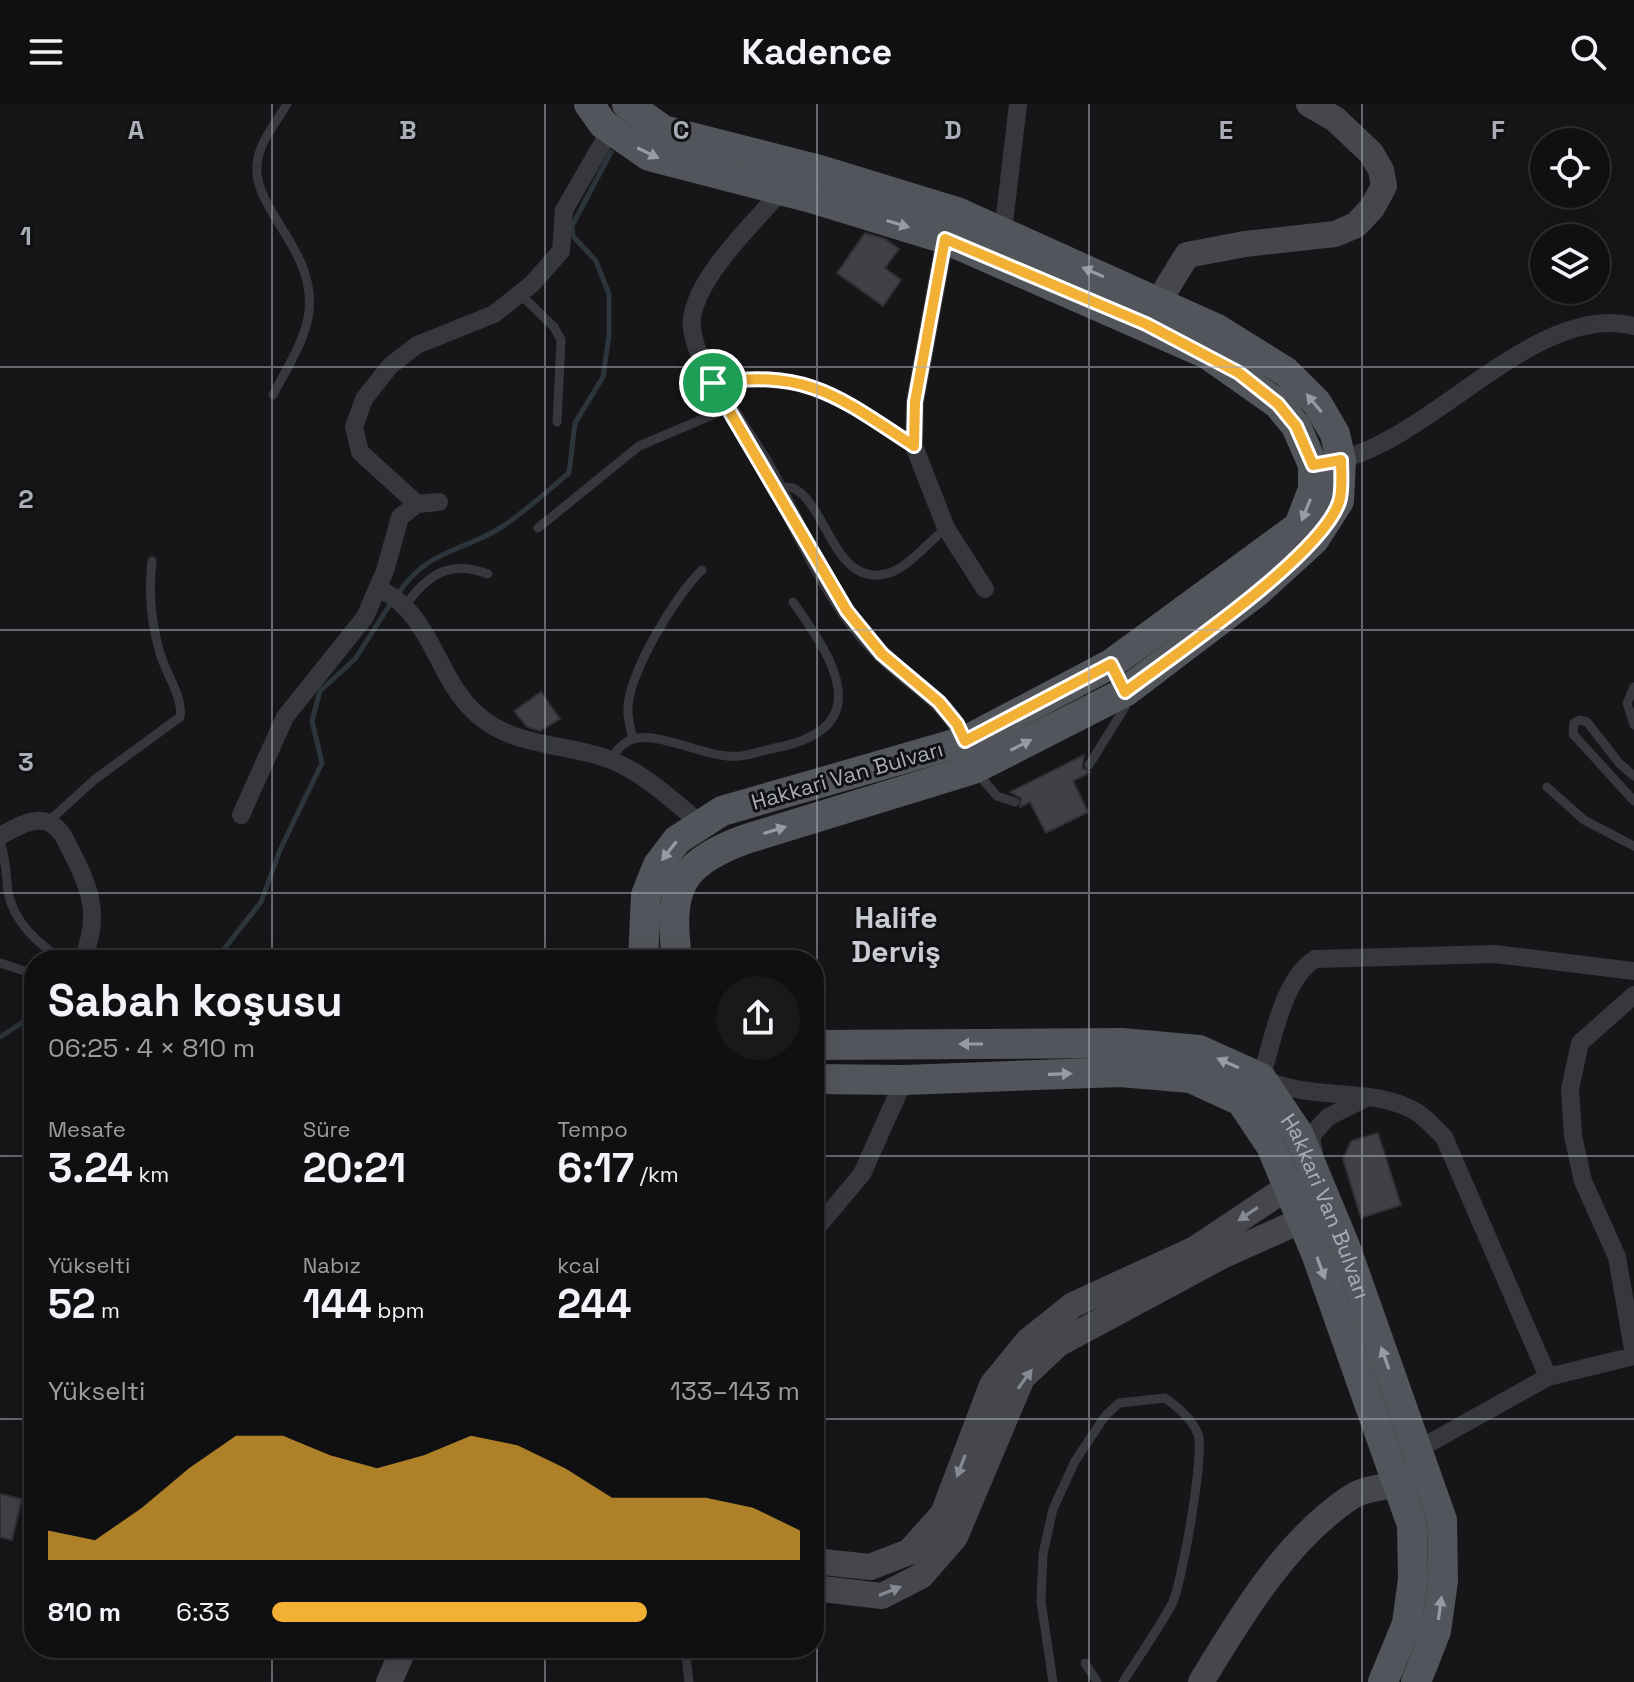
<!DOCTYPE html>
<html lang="tr">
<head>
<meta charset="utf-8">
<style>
  :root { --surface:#101012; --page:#19191b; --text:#f1f3f6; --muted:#9c9d9f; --line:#303032; --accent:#f2b134 }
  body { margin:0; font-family:"Space Grotesk",sans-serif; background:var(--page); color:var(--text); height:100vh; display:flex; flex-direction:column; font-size:30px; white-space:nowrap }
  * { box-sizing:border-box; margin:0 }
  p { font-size:26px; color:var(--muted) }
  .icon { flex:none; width:44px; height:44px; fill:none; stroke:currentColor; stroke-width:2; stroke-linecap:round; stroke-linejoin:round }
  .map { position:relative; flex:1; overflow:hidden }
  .side { position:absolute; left:24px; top:846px; width:800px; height:708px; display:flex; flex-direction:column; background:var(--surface); border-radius:32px; box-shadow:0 4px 20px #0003,0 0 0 2px var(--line) }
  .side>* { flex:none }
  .fabs { position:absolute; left:1530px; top:24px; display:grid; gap:16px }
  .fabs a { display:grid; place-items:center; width:80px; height:80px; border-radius:50%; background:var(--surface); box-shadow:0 4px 20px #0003,0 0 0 2px var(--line); font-size:40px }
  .pin { position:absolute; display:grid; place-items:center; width:68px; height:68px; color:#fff; margin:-34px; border:4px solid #fff; border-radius:50%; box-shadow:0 2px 8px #0007 }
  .round { display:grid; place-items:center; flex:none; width:84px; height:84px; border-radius:42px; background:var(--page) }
  .summary { display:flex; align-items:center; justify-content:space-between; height:136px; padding:0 24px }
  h1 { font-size:44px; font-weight:600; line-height:60px }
  .metrics { display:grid; grid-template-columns:repeat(3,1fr); gap:12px; height:136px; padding:8px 24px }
  .metrics div { display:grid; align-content:center }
  .metrics b { font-size:40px; font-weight:600 }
  .metrics small { font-size:22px; font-weight:400 }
  .metrics p { font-size:22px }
  .chart { height:224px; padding:16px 24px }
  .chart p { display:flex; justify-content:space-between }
  .chart svg { width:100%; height:144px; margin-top:8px; fill:var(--accent); opacity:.7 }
  ul { padding:0 24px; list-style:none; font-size:26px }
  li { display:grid; grid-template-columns:128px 96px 1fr; align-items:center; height:60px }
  li i { height:20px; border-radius:10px; background:var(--accent) }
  header { display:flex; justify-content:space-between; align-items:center; height:104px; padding:0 24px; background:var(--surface); font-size:36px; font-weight:600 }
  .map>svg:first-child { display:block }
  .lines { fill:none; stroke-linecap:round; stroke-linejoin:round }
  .stream { stroke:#2c353c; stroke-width:5 }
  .building { fill:#404145; stroke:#303034; stroke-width:2 }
  .lane { stroke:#37383d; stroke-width:9 }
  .street { stroke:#37383d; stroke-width:18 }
  .secondary { stroke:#45474d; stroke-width:26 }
  .primary { stroke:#53555c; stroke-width:30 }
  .oneway { fill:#979ba6 }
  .oneway2 { fill:#858993 }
  .route-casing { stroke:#fff; stroke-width:16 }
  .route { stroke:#f2b134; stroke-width:10 }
  .grid { fill:none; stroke:#a8adb8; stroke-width:2; stroke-opacity:0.55 }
  .labels { text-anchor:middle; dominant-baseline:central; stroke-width:6; stroke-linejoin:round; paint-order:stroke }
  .street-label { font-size:22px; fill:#a8adb8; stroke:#111113 }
  .district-label { font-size:30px; font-weight:bold; fill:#c9ccd4; stroke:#111113 }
  .grid-label { font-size:26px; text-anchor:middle; font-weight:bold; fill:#a8adb8; stroke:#111113; stroke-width:6; stroke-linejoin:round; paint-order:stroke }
</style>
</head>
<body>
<header><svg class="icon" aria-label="menu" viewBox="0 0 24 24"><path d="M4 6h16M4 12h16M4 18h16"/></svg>Kadence<svg class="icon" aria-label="search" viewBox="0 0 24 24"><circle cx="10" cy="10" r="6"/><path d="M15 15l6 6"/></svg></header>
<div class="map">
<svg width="1634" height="1578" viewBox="0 0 1634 1578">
  <rect width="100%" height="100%" fill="#161618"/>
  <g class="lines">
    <!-- stream -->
    <path class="stream" d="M397,491C429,444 458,450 500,424C524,409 547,387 569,369L575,319L603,273L609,231V190L596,157L573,132L572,122L611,48
      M128,856H162
      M188,856L220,850L261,798L280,746L322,659L312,617L320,587L355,555L391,499
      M0,933L34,911"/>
  </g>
  <!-- building -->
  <path class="building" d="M865,129L885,135L899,145L885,164L901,176L883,202L837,169Z
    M541,588L560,615L540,627L527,623L514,607Z
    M1084,651L1082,664L1090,668L1073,677L1088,708L1046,729L1030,698L1020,703L1021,694L1010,688Z
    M1378,1029L1401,1101L1361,1114L1343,1055L1351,1037Z
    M0,1390L22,1395L12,1436L0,1433Z"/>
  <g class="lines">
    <!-- lane -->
    <path class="lane" d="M521,191L554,223L561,236L557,318
      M713,279C808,265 837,292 914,342
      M273,291C286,265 306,236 309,207C316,142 247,103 258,54C262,35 277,17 287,0
      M776,383C782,383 790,382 795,385C828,403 836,489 892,468C911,460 930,437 946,424
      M538,424L639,342L729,304
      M404,503C427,471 449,455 488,470
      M1634,583L1627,599L1634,621
      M633,635C631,625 627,614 628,604C629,569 676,490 702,466
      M610,656C618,645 624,636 638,634C661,630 701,650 727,652C745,654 759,647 775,644C879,624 833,554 793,498
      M1089,661L1125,603V596
      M978,670L997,692L1015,698
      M1634,672L1619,659L1587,618L1580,616L1574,619L1573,630L1634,697
      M1547,683L1584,716L1634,742
      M48,718L94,676L180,613C184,594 165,568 160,549C151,518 148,489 152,457
      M0,738C6,754 6,770 8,788C14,819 38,839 62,856
      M0,859L34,870
      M685,1544L689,1578
      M1085,1559L1097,1578
      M1053,1578L1041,1497L1043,1450L1053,1405L1075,1357L1105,1312L1119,1299L1165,1294C1178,1303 1192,1315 1198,1330C1205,1348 1182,1480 1172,1500C1158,1526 1139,1552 1123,1578"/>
    <!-- street -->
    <path class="street" d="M782,86C754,119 698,171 692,214C687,254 747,329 767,365C801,426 831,501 882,550C912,580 948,596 965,637
      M1003,128L1018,0
      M945,135L915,298L914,342L946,424L985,485
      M1333,357C1429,340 1536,196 1634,222
      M417,400L360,348L354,323L364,295L390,262L417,241L494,210L532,180L561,147L564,106L611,25
      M379,485C432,508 437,578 479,612C516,644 568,639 611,656C645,670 672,696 700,719
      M241,711L285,613L365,513L385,467L400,413L417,400L439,398
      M0,732C13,725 31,713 47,718C59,722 65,734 70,745C91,784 101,814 82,856
      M1634,891L1580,939L1570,985L1573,1032L1583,1077L1617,1153L1634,1251
      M1314,1049L1311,1032L1328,1013L1364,995
      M814,1127L862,1070L904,976
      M1548,1273L1444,1033C1434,1024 1423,1010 1411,1005C1364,982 1313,998 1261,974C1273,937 1282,876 1315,855L1495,850L1634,867
      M1417,1346L1548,1273L1634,1252"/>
    <!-- secondary -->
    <path class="secondary" d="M1149,213L1187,151L1245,140L1335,130L1356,121L1372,104L1384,82L1381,66L1371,49L1335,15L1309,0
      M814,1457L870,1463L909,1448L943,1410L992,1281L1028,1237L1073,1201L1195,1145L1288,1083L1306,1078
      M814,1484L882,1492L921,1472L955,1433L1022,1274L1058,1240L1222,1152L1320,1108
      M389,1578L404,1544
      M1201,1578C1241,1512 1286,1436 1351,1393C1370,1380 1390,1388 1413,1370"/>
    <!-- primary -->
    <g class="primary">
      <path d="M589,0L603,20L649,52L811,94L945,135L1207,250L1278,300L1296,322L1313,361V385L1299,422L1111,560L965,637L722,707L677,736L658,761L646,791L643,856"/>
      <path d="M627,0L663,26L820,66L957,108L1217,225L1286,268L1317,299L1335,330L1341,356L1339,397L1314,436L1258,487L1125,588L974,665L743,736C675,762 669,788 677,856"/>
      <path id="s1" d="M814,941L1122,939L1199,946L1261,974L1298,1029L1345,1142L1442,1416L1443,1477L1436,1527L1416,1578"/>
      <path d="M814,975L904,976L1120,968L1191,974L1241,997L1271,1042L1317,1152L1412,1421L1413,1475L1407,1520L1383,1578"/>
    </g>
  </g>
  <!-- one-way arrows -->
  <defs><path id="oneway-solid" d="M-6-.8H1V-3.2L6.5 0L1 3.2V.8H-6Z" transform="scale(2)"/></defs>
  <g class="oneway">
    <use href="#oneway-solid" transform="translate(648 49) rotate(26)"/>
    <use href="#oneway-solid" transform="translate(898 120) rotate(17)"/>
    <use href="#oneway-solid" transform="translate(1093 168) rotate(-156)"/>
    <use href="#oneway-solid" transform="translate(1314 299) rotate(-129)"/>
    <use href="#oneway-solid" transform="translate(1306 406) rotate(112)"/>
    <use href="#oneway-solid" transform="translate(1021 641) rotate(-27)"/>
    <use href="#oneway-solid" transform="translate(775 726) rotate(-17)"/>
    <use href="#oneway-solid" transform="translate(669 747) rotate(128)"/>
    <use href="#oneway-solid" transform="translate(971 940) rotate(180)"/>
    <use href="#oneway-solid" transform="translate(1228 959) rotate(-156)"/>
    <use href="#oneway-solid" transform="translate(1060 970) rotate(-2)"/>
    <use href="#oneway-solid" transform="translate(1321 1164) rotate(70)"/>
    <use href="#oneway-solid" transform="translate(1385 1254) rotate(-109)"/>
    <use href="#oneway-solid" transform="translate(1440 1504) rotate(-82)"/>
  </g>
  <g class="oneway2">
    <use href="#oneway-solid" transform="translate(1248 1110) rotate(146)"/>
    <use href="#oneway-solid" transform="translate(1025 1275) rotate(-54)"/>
    <use href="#oneway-solid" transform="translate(961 1362) rotate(111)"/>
    <use href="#oneway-solid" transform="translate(890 1487) rotate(-22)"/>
  </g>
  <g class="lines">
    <defs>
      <path id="route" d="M945,135L1146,220L1239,269L1278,300L1296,322L1313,361L1341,356C1341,369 1343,386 1339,398C1321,452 1174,551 1125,588L1111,560L965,637L957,620L939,598L882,550L847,507L713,279C808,265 837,292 914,342L915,298Z"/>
    </defs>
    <!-- route casing -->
    <use href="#route" class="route-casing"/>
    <!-- route -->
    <use href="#route" class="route"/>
  </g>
  <!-- grid -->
  <path class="grid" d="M272,0V856M545,0V856M817,0V1578M1089,0V1578M1362,0V1578M0,263H1634M0,526H1634M0,789H1634M0,1052H34M814,1052H1634M0,1315H34M814,1315H1634M272,1544V1578M545,1544V1578"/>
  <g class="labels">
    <!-- street labels -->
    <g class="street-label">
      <text transform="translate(847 671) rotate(-16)">Hakkari Van Bulvarı</text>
      <text stroke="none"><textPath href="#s1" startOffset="598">Hakkari Van Bulvarı</textPath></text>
    </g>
    <!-- district labels -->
    <g class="district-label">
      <text x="896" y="813">Halife<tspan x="896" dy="34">Derviş</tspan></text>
    </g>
  </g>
  <g class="grid-label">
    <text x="136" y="35">A</text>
    <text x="408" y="35">B</text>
    <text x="681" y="35">C</text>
    <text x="953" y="35">D</text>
    <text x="1226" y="35">E</text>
    <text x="1498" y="35">F</text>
    <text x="26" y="141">1</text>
    <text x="26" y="404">2</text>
    <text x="26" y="667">3</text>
  </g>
</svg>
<div class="fabs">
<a><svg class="icon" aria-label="locate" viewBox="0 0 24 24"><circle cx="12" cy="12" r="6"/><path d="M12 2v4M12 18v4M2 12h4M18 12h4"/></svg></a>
<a><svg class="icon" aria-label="layers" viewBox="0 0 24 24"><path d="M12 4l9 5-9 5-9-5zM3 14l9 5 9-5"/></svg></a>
</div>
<div class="pin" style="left:713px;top:279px;background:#1e9e55"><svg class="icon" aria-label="arrive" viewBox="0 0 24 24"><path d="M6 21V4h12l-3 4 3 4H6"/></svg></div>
<section class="side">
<div class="summary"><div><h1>Sabah koşusu</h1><p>06:25 · 4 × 810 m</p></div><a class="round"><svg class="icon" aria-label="share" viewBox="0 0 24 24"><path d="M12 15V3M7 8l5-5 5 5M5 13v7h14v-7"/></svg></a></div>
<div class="metrics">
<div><p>Mesafe</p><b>3.24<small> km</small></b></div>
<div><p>Süre</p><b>20:21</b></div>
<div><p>Tempo</p><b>6:17<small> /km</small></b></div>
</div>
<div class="metrics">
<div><p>Yükselti</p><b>52<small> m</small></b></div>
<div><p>Nabız</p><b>144<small> bpm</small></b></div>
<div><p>kcal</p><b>244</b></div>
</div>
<div class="chart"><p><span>Yükselti</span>133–143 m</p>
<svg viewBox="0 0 160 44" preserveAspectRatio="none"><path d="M0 44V35L10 38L20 28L30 16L40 6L50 6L60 12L70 16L80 12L90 6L100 9L110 16L120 25L130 25L140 25L150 28L160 35V44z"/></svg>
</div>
<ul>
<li><b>810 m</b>6:33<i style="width:71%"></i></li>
</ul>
</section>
</div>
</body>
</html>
